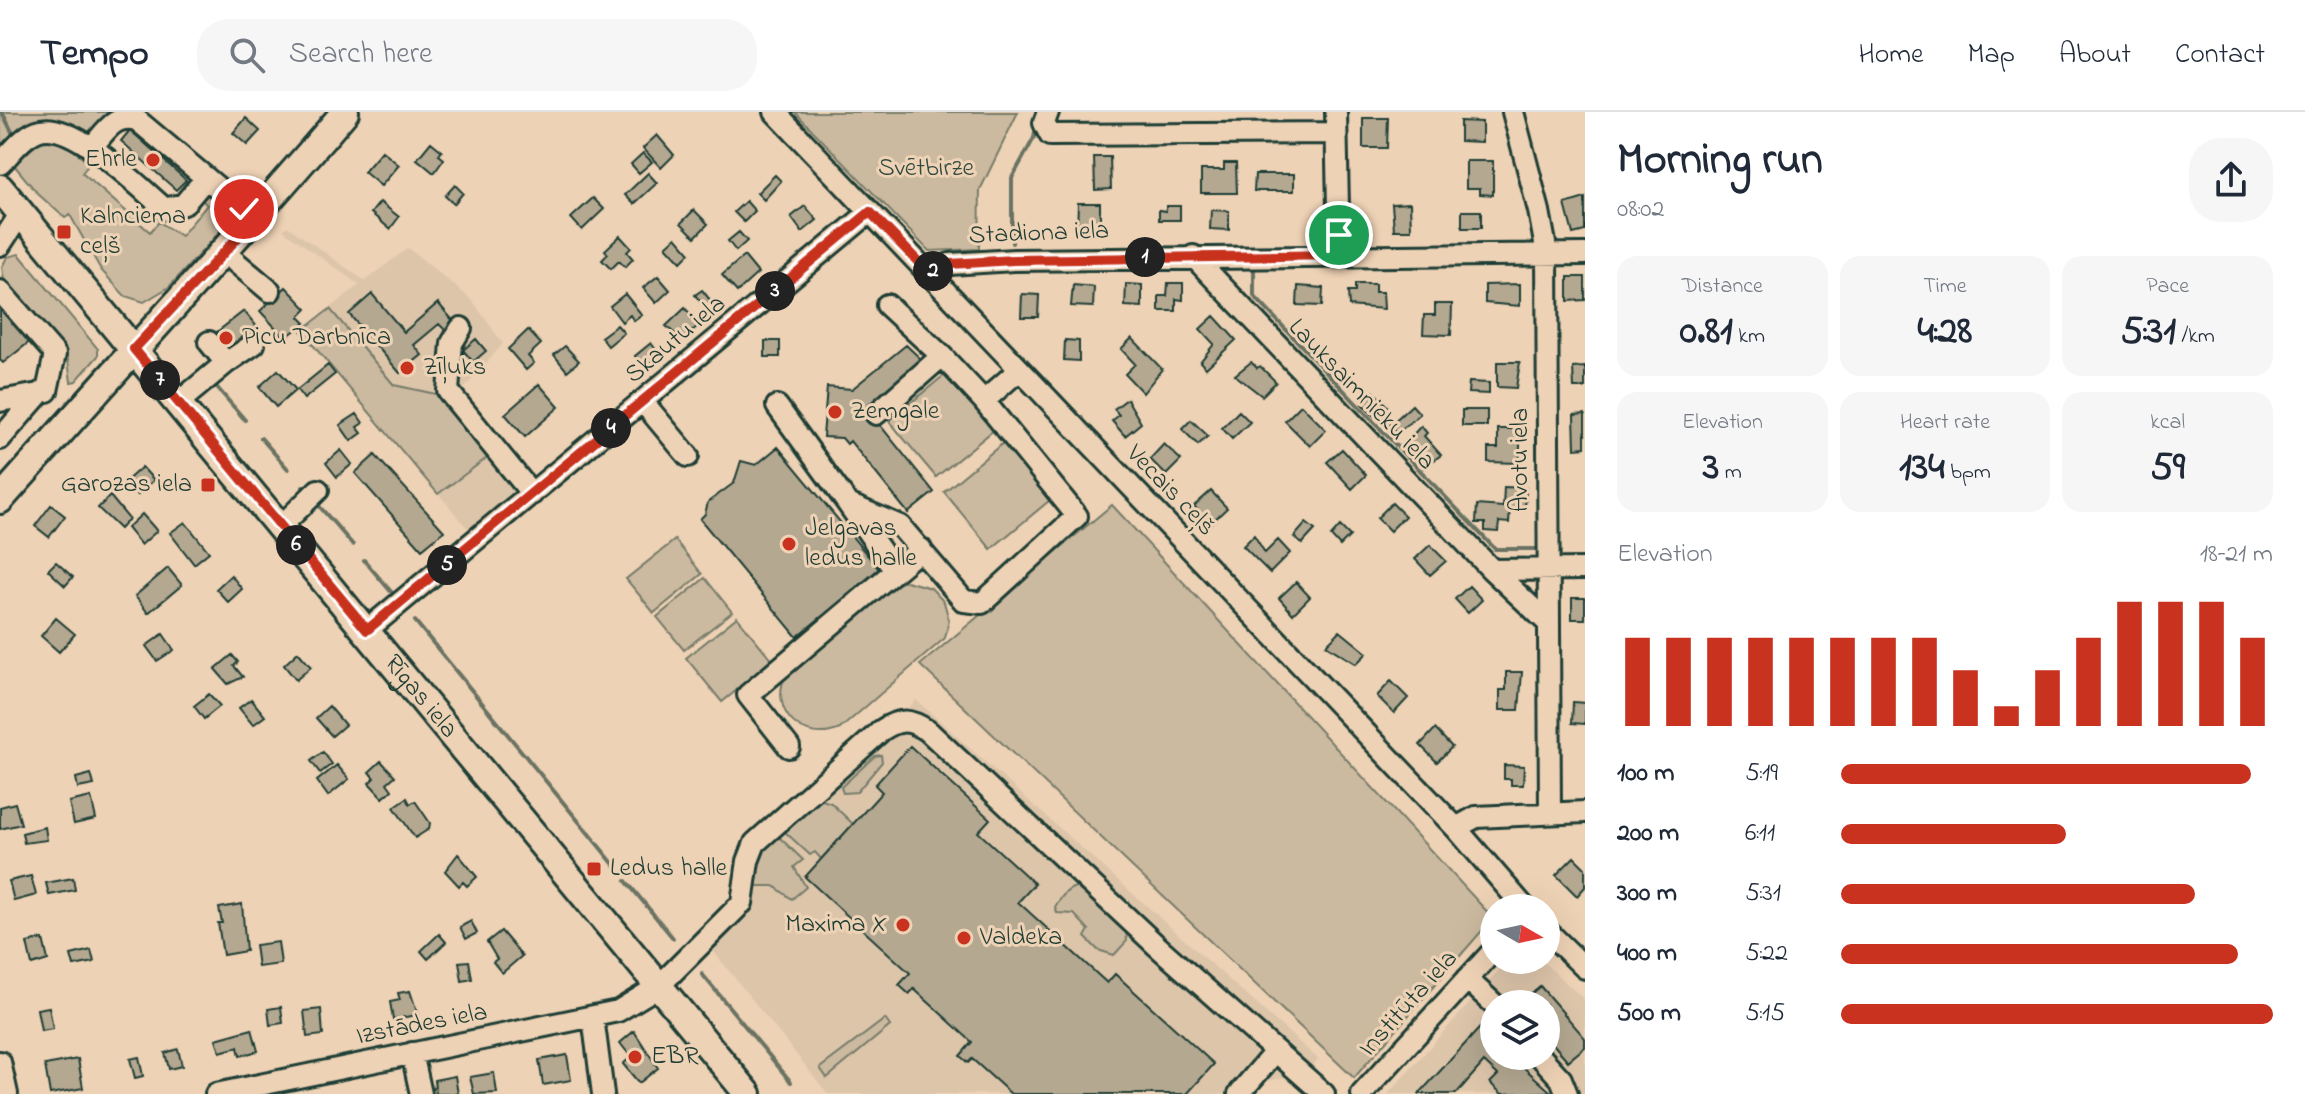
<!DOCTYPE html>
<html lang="en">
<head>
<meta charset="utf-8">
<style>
  :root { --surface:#fff; --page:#f6f6f7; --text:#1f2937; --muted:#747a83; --line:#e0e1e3; --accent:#c8321e }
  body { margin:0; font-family:"Indie Flower",sans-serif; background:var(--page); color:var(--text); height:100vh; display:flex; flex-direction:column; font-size:30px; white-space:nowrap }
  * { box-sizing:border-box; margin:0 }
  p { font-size:26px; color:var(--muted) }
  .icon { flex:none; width:44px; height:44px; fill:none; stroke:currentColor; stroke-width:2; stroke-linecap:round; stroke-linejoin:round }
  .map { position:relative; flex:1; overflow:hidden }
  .details { display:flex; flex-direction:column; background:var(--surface); width:720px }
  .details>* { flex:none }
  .needle { width:52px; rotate:99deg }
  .controls { position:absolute; left:1480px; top:782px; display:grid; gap:16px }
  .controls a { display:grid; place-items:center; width:80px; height:80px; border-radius:50%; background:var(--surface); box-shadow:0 8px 32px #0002; font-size:40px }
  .pin { position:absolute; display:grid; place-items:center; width:68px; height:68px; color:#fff; margin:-34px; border:4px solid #fff; border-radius:50%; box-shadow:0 2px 8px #0007 }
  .km { position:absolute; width:40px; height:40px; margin:-20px; border-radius:50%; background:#222; color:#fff; font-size:22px; line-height:40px; text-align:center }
  .round { display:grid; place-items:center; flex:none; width:84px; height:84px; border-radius:32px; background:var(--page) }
  .overview { display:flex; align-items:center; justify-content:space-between; height:136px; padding:0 32px }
  h1 { font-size:44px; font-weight:700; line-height:60px }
  .stats { display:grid; grid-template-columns:repeat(3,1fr); gap:12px; height:136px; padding:8px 32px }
  .stats div { display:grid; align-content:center; border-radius:20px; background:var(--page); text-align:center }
  .stats b { font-size:40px; font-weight:700 }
  .stats small { font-size:22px; font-weight:400 }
  .stats p { font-size:22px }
  .chart { height:224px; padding:16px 32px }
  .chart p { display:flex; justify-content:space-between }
  .chart svg { width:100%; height:144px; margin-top:8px; stroke:var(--accent); stroke-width:6 }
  ul { padding:0 32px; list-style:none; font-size:26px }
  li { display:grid; grid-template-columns:128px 96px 1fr; align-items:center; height:60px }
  li i { height:20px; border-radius:10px; background:var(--accent) }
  header { display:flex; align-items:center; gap:48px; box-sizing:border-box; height:112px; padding:0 40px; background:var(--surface); border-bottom:2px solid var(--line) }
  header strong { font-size:38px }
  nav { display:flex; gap:44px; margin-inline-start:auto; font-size:28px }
  .search { width:560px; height:72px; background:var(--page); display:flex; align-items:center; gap:20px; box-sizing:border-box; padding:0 28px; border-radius:32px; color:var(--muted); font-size:30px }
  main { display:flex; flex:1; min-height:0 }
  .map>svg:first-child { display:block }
  .built { fill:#ddc5aa; fill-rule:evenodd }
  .green { fill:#ccbaa0; stroke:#767c6a; stroke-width:2 }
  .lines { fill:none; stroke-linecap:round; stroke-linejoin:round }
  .stream { stroke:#6a7363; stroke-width:4 }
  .building { fill:#b4a891; stroke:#1f3d34; stroke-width:2 }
  .minor-casing { stroke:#1f3d34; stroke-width:26 }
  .major-casing { stroke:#1f3d34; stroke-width:32 }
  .minor { stroke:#eed2b5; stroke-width:20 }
  .major { stroke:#eed2b5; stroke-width:26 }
  .route-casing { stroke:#fff; stroke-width:16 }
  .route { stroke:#c8321e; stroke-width:10 }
  .poi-dot { fill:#c8321e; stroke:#eed2b5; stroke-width:3 }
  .labels { text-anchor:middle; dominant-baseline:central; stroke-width:6; stroke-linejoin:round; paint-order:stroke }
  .poi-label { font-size:26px; fill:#1f3d34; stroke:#eed2b5; text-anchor:start }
  .park-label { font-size:26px; fill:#304a3f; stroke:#eed2b5 }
  .street-label { font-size:26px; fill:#1f3d34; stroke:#eed2b5 }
</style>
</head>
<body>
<header>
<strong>Tempo</strong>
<div class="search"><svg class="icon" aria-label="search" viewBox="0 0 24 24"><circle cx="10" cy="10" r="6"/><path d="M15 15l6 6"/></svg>Search here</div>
<nav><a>Home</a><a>Map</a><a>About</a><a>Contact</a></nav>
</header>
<main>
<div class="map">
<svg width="1585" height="982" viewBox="0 0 1585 982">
  <rect width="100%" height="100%" fill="#eed2b5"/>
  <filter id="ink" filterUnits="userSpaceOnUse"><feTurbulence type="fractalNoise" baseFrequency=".0125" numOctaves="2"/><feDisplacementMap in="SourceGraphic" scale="16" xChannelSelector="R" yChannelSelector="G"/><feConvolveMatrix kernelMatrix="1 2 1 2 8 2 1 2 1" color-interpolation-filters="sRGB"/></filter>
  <g filter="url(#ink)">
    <!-- built -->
    <path class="built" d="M287,114L365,169L408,136L472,188L503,232L461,280L533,365L469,418L301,219L359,173L283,118Z
      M916,588L1318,947L1300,968L1290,964L1265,970L1253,982H828L705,829L742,791L748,749Z
      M1508,848H1541L1585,888V982H1388ZM1494,892H1546V944H1494Z"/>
    <!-- green -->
    <path class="green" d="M0,0H115L87,26C38,0 43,17 1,32Z
      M795,0H1018L980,78L979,137L929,139Z
      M42,25L65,30L89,52L82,61L150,120L159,110L181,124L207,93L199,85L206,78L236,102L169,175L144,190L125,184L101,158L70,103L65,106L38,82L14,53Z
      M19,142L98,237V244L76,269L71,270L68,248L4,168L2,155L7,145Z
      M330,197L394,273L440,283L491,343L438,382L301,219Z
      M948,260L995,317L936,365L889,309Z
      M1003,331L1050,388L991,437L944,380Z
      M1112,393L1493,806L1354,966L920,553Z
      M675,428L702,462L654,501L626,467Z
      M705,466L732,500L684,538L657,505Z
      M906,469L931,476L944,490L949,508L945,526L840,617C803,633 768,599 786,562L889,475Z
      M737,505L773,549L722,590L686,546Z
      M881,643L882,650L857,680L843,681L841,675L875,644Z
      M822,688L831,691L853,712L821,747L815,740L810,743L784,719L814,691Z
      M777,723L803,748L794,755L806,775L792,787L774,774H757L754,771L760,740Z
      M1076,775L1126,819L1127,829L1114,843L1098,838L1085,825L1089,818L1074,802L1057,801L1055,795C1060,787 1066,777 1076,775Z
      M885,907L890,914L827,966L820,956Z"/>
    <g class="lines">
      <!-- stream -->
      <path class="stream" d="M2,0L12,20
        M1012,131V66L1034,26L1037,11
        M1254,155V184L1495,437H1537
        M214,272L245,308
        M261,326L288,357
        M303,375L304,376
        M320,395L353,433
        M364,448L393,482
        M415,509L616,755
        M626,769L673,826
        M702,862L791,970"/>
    </g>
    <!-- building -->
    <path class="building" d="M246,6L260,19L247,33L233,21Z
      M1363,6H1388L1387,36H1363Z
      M1460,9L1482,10V30L1460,29Z
      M130,18L186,68L176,78L121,29Z
      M657,23L674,43L661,56L643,36Z
      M431,30L442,39L439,43L444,47L434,61L417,47Z
      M382,39L399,53L381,74L364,60Z
      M643,41L652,50L639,61L631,52Z
      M1094,45H1110L1111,77L1095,78Z
      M1466,49H1493V83L1480,82V76H1466Z
      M1224,51H1236L1237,81H1201V58H1224Z
      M648,61L657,71L634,92L625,83Z
      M1255,62H1294V79H1254Z
      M775,63L781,69L764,88L757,81Z
      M455,73L463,81L454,92L445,84Z
      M593,86L604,97L582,118L571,106Z
      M1585,86V119L1573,122L1565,92Z
      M746,89L755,99L744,110L734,100Z
      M380,90L399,105L390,117L371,101Z
      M1078,91H1100V118L1077,117Z
      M1410,91L1411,118H1394L1392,92Z
      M805,94L817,108L802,120L791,105Z
      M1166,94H1180V108H1159V98L1166,99Z
      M694,98L708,112L695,125L681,111Z
      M1211,98L1229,99V118L1210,117Z
      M1462,99H1481V116H1462Z
      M739,120L747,129L736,139L728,129Z
      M620,124L631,136L627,140L633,147L625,155L619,149L611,157L602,148L608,142L605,138Z
      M676,125L690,141L681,150L666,134Z
      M744,144L758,161L737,180L722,163Z
      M658,164L670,178L656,191L643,176Z
      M1568,165H1585V188L1568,189Z
      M1168,171H1183V188L1176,187V199H1159V184H1167Z
      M1126,172L1142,173V195L1125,194Z
      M1355,172H1375V180H1383L1384,197L1349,194L1348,180H1355Z
      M1520,172V194L1485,191V173Z
      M1073,173L1094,175L1093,195L1071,194Z
      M1298,174L1323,176L1322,194L1297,193Z
      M286,175L307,197L299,205L305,211L285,226L260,199Z
      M702,178L719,199L712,204L695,183Z
      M372,182L404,220L438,191L455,211L446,219L439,212L414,233L422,243L400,261L349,202Z
      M625,182L642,203L634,209L630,203L622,210L610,194Z
      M1022,182L1039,183L1038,205H1021Z
      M0,186L33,227L3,251L0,248Z
      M1435,192H1452L1451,223L1423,222L1424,203H1435Z
      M685,196L699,213L682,228L666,214Z
      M244,199L258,216L249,223L252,227L234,241L217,220Z
      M1214,204L1236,228L1206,256L1200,250L1214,232L1200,217Z
      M617,213L624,221L608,234L601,225Z
      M528,218L541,232L528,244L534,251L526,258L508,237Z
      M1132,226L1162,257L1143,281L1125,262L1135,252L1121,237Z
      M476,227L486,239L473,250L463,238Z
      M1065,228L1079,229V249L1064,248Z
      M765,229H780V245H765Z
      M651,231L660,243L644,256L635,244Z
      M906,233L924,250L867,297L934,380L908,401L850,329L847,332L842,326L823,325L827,275L852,277Z
      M565,234L579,249L567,259L554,243Z
      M1251,250L1257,256L1260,254L1276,270L1262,284L1235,263Z
      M1497,250H1520L1516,276L1497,275Z
      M328,253L335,262L304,287L297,278Z
      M1585,255V276H1574L1573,256Z
      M278,258L296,278L276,295L259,275Z
      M1469,270L1489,271V282L1468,281Z
      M539,272L559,295L525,325L505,302Z
      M1374,280L1387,294L1375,305L1362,292Z
      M1127,287L1141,311L1125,324L1112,309L1119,303L1114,297Z
      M1301,293L1326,318L1310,334L1285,309Z
      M1412,293L1420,302L1397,321L1390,313Z
      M1462,298H1487V314H1462Z
      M1239,299L1250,310L1232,327L1222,316Z
      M357,302L363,311L357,315L362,321L351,329L340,313Z
      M1585,302V335L1575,336L1574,303Z
      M1191,308L1208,324L1198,333L1182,317Z
      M1421,314L1427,321L1424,324L1441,343L1423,356L1403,333Z
      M1498,317H1521L1519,351L1488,350V336H1498Z
      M1164,332L1181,348L1166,363L1150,347Z
      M778,335L879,457L797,525L700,407L705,402L708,390L734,371L741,349L756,353Z
      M1342,337L1366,363L1352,377L1327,350Z
      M341,338L352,352L337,365L326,351Z
      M375,343L444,419L422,437L355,361Z
      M142,355L154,368L138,383L125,370Z
      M1504,375L1526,376L1525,397H1510L1509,411L1499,410L1498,420L1485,419V411H1476L1477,393L1503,395Z
      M1211,379L1227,396L1210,412L1194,394Z
      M110,384L129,407L120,417L98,396Z
      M1392,391L1405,404L1390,419L1377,406Z
      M51,393L65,404L49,425L35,414Z
      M142,402L157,419L141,433L127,416Z
      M185,410L209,440L194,452L170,421Z
      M1306,411L1315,418L1302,432L1294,425Z
      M1340,414L1350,424L1340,434L1331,424Z
      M1254,423L1265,441L1278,428L1290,441L1270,461L1243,434Z
      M1430,433L1446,449L1430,463L1415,447Z
      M56,450L73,465L65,474L48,458Z
      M168,456L182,473L148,501L135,484Z
      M231,463L242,477L228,490L216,477Z
      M1296,470L1310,485L1293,502L1279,486Z
      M1469,474L1482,488L1468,501L1455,487Z
      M1572,486H1585V507H1572Z
      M56,506L75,522L59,540L41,524Z
      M1340,519L1367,541L1356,552L1326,533Z
      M163,522L174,538L157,549L146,534Z
      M298,540L311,555L296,568L284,553Z
      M232,543L238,550L234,554L243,565L228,572L215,557Z
      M1506,560H1522L1519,598H1500V578H1506Z
      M1391,569L1408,586L1394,601L1377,584Z
      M209,582L220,594L204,607L194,594Z
      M251,587L265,604L253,613L239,596Z
      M1573,590L1585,591V612L1572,611Z
      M329,594L345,613L332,624L316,606Z
      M1435,617L1452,635L1437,650L1420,633Z
      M910,634L990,707L978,720L1035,772L1018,790L1107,871L1115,862L1214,952L1187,982H1011L972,947L968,951L960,944L972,930L914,877L909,882L899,873L910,861L805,765L882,680L875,673Z
      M323,640L332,652L320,661L311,649Z
      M381,649L395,664L387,671L392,678L383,686L369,671L374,666L369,660Z
      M337,653L349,667L328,684L317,669Z
      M1504,653L1524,654L1523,673H1511V667H1504Z
      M91,662L94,673L78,676L76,666Z
      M91,685L96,707L74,712L69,690Z
      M407,686L410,692L415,689L430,711L429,717L415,726L394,695Z
      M15,691L21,712L0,717V695Z
      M45,715L47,728L24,731L22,721Z
      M458,742L477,765L467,774L463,770L459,774L445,759Z
      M1574,745L1585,756V775L1577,784L1556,763Z
      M31,764L36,783L14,789L9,769Z
      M73,766L75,778L49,783L46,771Z
      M242,792L246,839L223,843L218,811H222L219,796Z
      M471,809L477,821L466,827L460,815Z
      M501,819L522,844L502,861L493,850L497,847L487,830Z
      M439,822L446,830L428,847L421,839Z
      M43,827L48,848L32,853L27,831Z
      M278,830L281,852L258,855L255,833Z
      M91,838L94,850L74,854L71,843Z
      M469,849L472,867L462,869L459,850Z
      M1540,874L1585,926V935L1568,949L1546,924V892H1519Z
      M410,879L418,903L393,907L390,890L400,888L398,881Z
      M49,895L53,917L41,919L37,897Z
      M281,895L283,911L270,913L268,897Z
      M321,897L323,923L307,925L304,899Z
      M1488,907L1494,912V944L1503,949L1511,944L1551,980L1502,982L1490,971L1498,963L1484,950L1456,982H1419Z
      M252,917L258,939L240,944L238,935L220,940L216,927Z
      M634,919L658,956L639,971L623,952L631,945L620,931Z
      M178,937L182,954L169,957L165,941Z
      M567,943L571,968L543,973L539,948Z
      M139,945L143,964L135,966L130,947Z
      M78,947L83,976L50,982L45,953Z
      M494,961L497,981L474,982L470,965Z
      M455,964L458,982H436L434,968Z"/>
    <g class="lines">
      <defs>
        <path id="minor" d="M775,0L1456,716L1525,796
          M1048,0L1044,11L1050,23L1336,21
          M1336,0L1339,143
          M1513,0L1539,99L1547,142L1550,701
          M91,36C105,21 114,1 137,8L255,107
          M0,52C11,41 22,25 37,19C71,5 139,75 165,97L184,92L206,66
          M0,133L21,101
          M225,141L270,179
          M1193,144L1492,458L1546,509
          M930,162L950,152L1014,148L1585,142
          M0,179L55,242L47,279
          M461,216L452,231L448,279L532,382
          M226,251L254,232
          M0,289L39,282
          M984,289L1019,258
          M179,290L226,251L209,230
          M643,290L688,344
          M777,294L848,392L900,414L964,489L982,491L1077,404L984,289L942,244
          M876,302L942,244L887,193
          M0,327L40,281
          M848,392L895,459
          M281,414L318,378
          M1492,458L1585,457
          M367,518L870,100
          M789,635L748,583L921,437
          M1456,716L1476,705L1585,700
          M742,791L748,749L755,731L882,618C900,606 910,607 928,619L1156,833L1324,982
          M1546,818L1585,856
          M1467,867L1494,892
          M593,905L603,982
          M412,941L421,982
          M1540,944L1561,967L1567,982
          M0,950L7,982
          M216,982L618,899L659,874L737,796
          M1239,982L1274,941
          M1362,982L1494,838"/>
        <g id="major">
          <path id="s1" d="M0,76L748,982"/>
          <path d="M0,388C115,258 233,132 345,0"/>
        </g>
      </defs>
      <!-- minor casing -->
      <use href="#minor" class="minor-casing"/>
      <!-- major casing -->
      <use href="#major" class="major-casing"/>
      <!-- minor -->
      <use href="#minor" class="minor"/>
      <!-- major -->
      <use href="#major" class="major"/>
    </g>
  </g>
  <g class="lines" filter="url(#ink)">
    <defs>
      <path id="route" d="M244,97L255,107L134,237L367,518L870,100L930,162L950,152L1014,148L1339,143V123"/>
    </defs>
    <!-- route casing -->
    <use href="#route" class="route-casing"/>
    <!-- route -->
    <use href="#route" class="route"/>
  </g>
  <!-- markers -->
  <g class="poi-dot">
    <circle cx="153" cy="48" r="8"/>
    <rect x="56" y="112" width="16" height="16" rx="4"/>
    <circle cx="226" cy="226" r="8"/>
    <circle cx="407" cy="256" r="8"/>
    <circle cx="835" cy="300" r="8"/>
    <rect x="200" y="365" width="16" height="16" rx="4"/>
    <circle cx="789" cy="432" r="8"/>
    <rect x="586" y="749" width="16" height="16" rx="4"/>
    <circle cx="903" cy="813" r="8"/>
    <circle cx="964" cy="826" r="8"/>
    <circle cx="635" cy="945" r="8"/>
  </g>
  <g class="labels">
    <!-- poi labels -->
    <g class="poi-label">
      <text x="137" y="48" text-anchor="end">Ehrle</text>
      <text x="80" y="105">Kalnciema<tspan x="80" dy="30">ceļš</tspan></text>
      <text x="242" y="226">Picu Darbnīca</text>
      <text x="423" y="256">Zīļuks</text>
      <text x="851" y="300">Zemgale</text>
      <text x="192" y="373" text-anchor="end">Garozas iela</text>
      <text x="805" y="417">Jelgavas<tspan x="805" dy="30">ledus halle</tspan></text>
      <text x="610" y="757">Ledus halle</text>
      <text x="887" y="813" text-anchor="end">Maxima X</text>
      <text x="980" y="826">Valdeka</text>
      <text x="651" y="945">EBR</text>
    </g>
    <!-- park labels -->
    <g class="park-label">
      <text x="926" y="57">Svētbirze</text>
    </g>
    <!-- street labels -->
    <g class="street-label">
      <text transform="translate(1039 122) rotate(-2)">Stadiona iela</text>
      <text transform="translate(676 228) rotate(-40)">Skautu iela</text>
      <text transform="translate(1361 283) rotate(46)">Lauksaimnieku iela</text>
      <text transform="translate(1521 348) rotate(-90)">Avotu iela</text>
      <text transform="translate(1170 379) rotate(46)">Vecais ceļš</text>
      <text stroke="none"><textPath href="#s1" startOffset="660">Rīgas iela</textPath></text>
      <text transform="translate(1409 892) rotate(-48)">Institūta iela</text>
      <text transform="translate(422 913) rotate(-11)">Izstādes iela</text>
    </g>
  </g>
</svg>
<div class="controls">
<a><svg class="needle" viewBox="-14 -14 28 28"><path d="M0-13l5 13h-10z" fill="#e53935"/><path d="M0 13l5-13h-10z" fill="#747a83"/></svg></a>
<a><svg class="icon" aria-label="layers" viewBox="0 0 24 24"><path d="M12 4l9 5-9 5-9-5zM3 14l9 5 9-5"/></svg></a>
</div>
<div class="pin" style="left:1339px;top:123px;background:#1e9e55"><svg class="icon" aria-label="arrive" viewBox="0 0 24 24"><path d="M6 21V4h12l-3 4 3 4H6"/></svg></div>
<div class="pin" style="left:244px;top:97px;background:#d93025"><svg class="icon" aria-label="check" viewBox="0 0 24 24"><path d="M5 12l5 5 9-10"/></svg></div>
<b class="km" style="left:1145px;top:145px">1</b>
<b class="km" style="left:933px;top:159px">2</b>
<b class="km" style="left:775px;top:179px">3</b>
<b class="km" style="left:611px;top:316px">4</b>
<b class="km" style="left:447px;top:453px">5</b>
<b class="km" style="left:296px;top:433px">6</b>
<b class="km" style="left:160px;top:268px">7</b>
</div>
<section class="details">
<div class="overview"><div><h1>Morning run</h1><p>08:02</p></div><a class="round"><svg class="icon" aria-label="share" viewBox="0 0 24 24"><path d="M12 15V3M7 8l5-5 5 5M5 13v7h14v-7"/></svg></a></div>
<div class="stats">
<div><p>Distance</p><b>0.81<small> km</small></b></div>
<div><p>Time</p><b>4:28</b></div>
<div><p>Pace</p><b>5:31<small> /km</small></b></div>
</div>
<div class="stats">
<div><p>Elevation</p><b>3<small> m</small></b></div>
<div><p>Heart rate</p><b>134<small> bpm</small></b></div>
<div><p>kcal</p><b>59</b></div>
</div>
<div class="chart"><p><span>Elevation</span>18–21 m</p>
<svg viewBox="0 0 160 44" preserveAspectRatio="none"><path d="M5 44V17M15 44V17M25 44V17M35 44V17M45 44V17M55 44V17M65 44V17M75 44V17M85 44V27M95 44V38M105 44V27M115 44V17M125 44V6M135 44V6M145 44V6M155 44V17"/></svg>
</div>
<ul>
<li><b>100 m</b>5:19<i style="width:95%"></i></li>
<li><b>200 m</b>6:11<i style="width:52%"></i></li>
<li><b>300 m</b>5:31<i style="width:82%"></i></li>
<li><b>400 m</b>5:22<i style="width:92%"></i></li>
<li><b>500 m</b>5:15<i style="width:100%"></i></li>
</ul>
</section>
</main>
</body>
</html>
